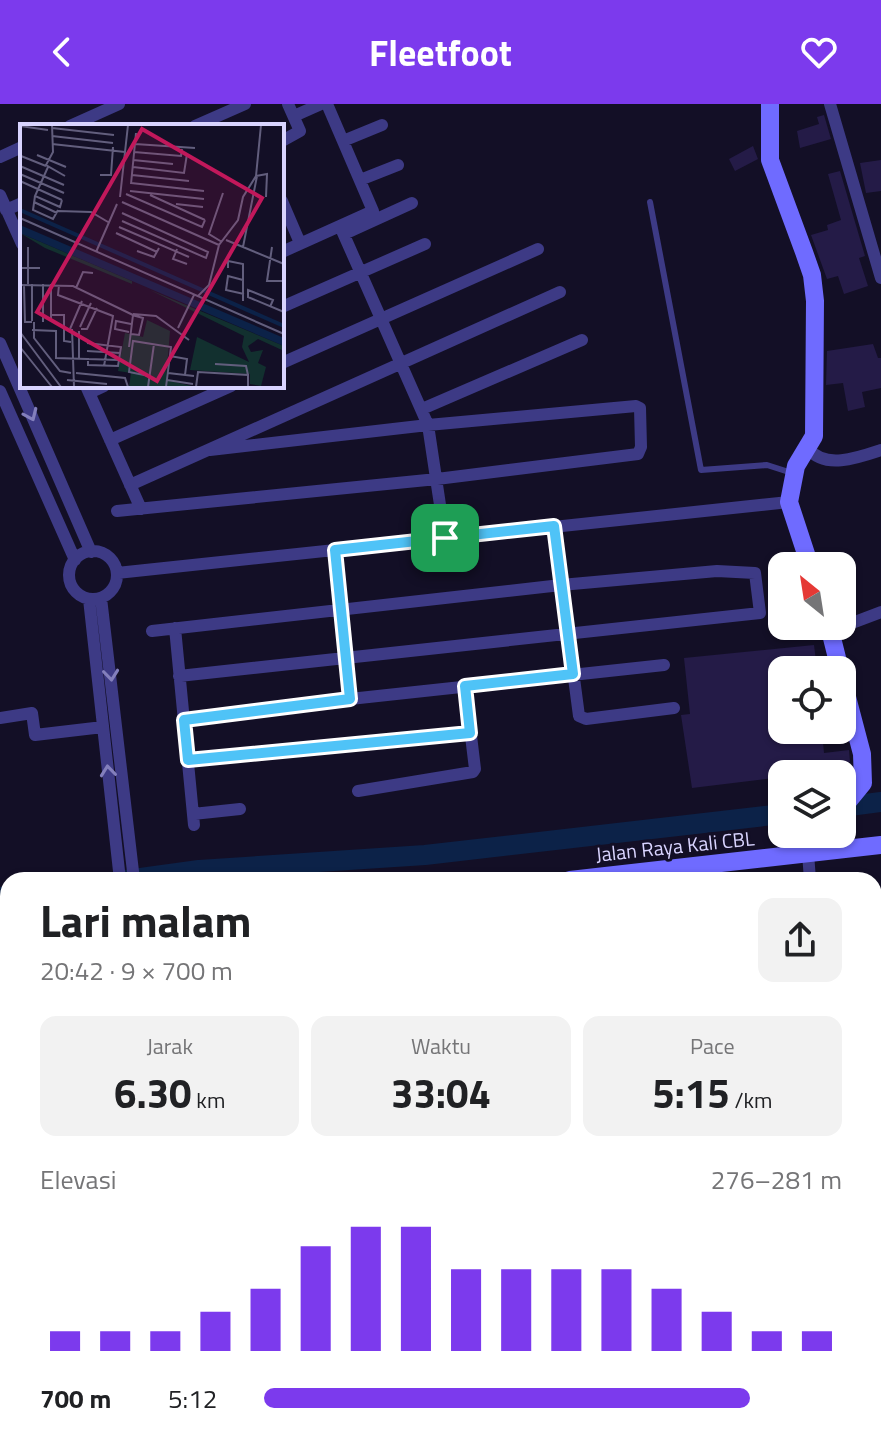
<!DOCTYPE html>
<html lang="id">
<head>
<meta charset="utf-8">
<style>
  :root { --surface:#fff; --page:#f2f2f2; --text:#202124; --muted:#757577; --accent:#7c3aed }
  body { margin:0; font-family:"Titillium Web",sans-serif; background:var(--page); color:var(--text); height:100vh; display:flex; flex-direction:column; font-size:30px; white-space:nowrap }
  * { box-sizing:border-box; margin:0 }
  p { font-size:26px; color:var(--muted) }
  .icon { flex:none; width:44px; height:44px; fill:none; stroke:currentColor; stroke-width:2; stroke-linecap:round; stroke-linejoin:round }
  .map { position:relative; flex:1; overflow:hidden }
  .drawer { position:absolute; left:0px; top:768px; width:882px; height:574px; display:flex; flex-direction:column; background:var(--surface); border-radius:24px 24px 0 0; box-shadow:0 2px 6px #0004 }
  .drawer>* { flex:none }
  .needle { width:52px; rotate:330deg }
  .buttons { position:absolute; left:768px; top:448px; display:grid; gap:16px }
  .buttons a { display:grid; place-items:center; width:88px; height:88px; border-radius:16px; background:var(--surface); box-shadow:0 2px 6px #0004; font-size:40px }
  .pin { position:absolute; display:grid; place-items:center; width:68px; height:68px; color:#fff; margin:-34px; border-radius:16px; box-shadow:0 4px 12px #0006 }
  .round { display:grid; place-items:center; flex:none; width:84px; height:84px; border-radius:16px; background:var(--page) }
  .overview { display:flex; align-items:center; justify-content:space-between; height:136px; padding:0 40px }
  h1 { font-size:44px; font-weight:700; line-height:60px }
  .metrics { display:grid; grid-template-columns:repeat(3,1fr); gap:12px; height:136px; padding:8px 40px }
  .metrics div { display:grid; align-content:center; border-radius:16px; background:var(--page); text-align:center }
  .metrics b { font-size:40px; font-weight:700 }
  .metrics small { font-size:22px; font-weight:400 }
  .metrics p { font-size:22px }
  .chart { height:224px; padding:16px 40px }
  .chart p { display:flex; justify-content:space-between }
  .chart svg { width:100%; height:144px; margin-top:8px; stroke:var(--accent); stroke-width:6 }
  ul { padding:0 40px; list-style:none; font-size:26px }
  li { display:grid; grid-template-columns:128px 96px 1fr; align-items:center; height:60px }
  li i { height:20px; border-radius:10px; background:var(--accent) }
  header { display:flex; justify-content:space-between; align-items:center; height:104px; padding:0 40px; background:var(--accent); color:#fff; font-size:36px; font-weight:700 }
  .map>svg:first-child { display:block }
  .green { fill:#12302f }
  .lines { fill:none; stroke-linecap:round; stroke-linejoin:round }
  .river { stroke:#0c2248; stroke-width:20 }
  .building { fill:#241b47 }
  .lane { stroke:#3d3a85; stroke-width:6 }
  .street { stroke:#3d3a85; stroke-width:12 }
  .secondary { stroke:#6f6bff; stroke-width:18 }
  .oneway { stroke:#837fbc }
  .route-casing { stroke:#fff; stroke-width:16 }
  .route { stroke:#4fc3f7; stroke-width:10 }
  .labels { text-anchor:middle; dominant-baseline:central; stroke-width:6; stroke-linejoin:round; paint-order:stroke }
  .street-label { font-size:20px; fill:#d9d4ff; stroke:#130f26 }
  .inset-river { fill:none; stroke:#0c2248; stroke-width:4 }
  .inset-road { fill:none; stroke:#625e7d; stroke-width:2 }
  .view { fill:#c2185b; fill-opacity:0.15; stroke:#c2185b; stroke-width:4 }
  .inset-edge { fill:none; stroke:#d9d4ff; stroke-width:4 }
</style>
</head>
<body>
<header><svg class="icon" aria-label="back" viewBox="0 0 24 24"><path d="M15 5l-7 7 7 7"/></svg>Fleetfoot<svg class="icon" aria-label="heart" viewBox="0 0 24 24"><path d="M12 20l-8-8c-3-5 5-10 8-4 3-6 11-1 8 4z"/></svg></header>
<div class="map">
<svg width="881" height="1341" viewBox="0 0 881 1341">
  <rect width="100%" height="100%" fill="#130f26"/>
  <!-- green -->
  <path class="green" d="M874,1172L881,1190V1341H611L608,1334H874Z"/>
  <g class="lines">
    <!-- river -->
    <path class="river" d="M842,703L881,698
      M126,776L199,766L425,751L782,710
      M0,793L8,792"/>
  </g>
  <!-- building -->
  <path class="building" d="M824,11L831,35L800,44L797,27L819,20L817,13Z
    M753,42L758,55L735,67L729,55Z
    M881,56V87L866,89L860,59Z
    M840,67L865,152L859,154L868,182L844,190L838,172L827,175L811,131L828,126L827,121L841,116L828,70Z
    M873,240L878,254H881V284L862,288L865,303L848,307L843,279L826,281L827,247Z
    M814,541L816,557L782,561V633L822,628L824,649L849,646L850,658L824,661L825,668L782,670V673L692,684L681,611L690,610L684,554Z"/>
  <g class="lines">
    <!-- lane -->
    <path class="lane" d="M650,98L701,366L767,361L792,369"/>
    <!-- street -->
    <path class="street" d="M830,0L881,174
      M294,12L321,0
      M70,22L119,0
      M195,22L245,0
      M282,37L300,27L288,0
      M343,37L382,21
      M0,53L22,43
      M360,76L398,61
      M0,91L22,140
      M282,97L300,139
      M6,106L22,99
      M340,122L428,321L445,434
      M344,130L412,99
      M282,148L373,107L327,0
      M282,203L425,140
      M0,239L91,448
      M282,259L538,145
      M86,282L141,405
      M0,287L75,456
      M89,289L104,282
      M422,305L582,236
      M110,336L231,282
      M809,345C825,366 860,353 881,346
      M130,381L560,188
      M117,407L437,375L638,350L641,343L640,304L636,302L428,321L210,346
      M554,422L579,612L586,615L674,604
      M335,446L350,595
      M69 471a24 24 0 1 1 48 0a24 24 0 1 1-48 0Z
      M117,469L789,398
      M101,494L134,776
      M89,495L120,776
      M175,524L194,721
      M152,527L561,481L717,467L755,469L760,509L179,572
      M831,527L881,508
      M0,614L32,609L35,631L103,623
      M184,616L350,595L664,561
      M188,656L470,629
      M358,687L473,668L475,665L465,582
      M193,710L240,705
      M808,749L810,776
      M874,993L881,996
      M874,1033L881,1030
      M0,1143L8,1138
      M0,1158L8,1172
      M874,1158L881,1175
      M0,1260L8,1274
      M43,1334L47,1341
      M102,1334L106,1341
      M159,1334L163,1341
      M198,1334L202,1341
      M250,1334L254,1341
      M306,1334L310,1341
      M361,1334L365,1341
      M498,1334L501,1341
      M602,1334L605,1341
      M656,1334L659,1341
      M125,1341L137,1334
      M209,1341L225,1334
      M412,1341L426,1334
      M511,1341L525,1334
      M683,1341L698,1334
      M814,1341L821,1338"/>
    <!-- secondary -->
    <path class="secondary" d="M770,0V56L804,148L812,171L815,197L814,332L796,362L789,398L810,462
      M829,522L840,566
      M836,746L844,733L845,701L863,679L862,650L842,574
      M570,776L881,741
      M0,839L8,838"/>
  </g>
  <!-- one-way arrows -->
  <defs><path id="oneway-chevron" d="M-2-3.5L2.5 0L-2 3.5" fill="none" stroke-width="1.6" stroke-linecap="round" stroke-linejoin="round" transform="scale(2)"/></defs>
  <g class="oneway">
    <use href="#oneway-chevron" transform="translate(31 311) rotate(66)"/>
    <use href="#oneway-chevron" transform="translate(111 571) rotate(84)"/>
    <use href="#oneway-chevron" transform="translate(108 667) rotate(-96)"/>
  </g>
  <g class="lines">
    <defs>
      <path id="route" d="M554,422L573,570L465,582L470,629L188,656L184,616L350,595L335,446Z"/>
    </defs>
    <!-- route casing -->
    <use href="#route" class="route-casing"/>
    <!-- route -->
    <use href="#route" class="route"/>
  </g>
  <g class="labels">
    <!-- street labels -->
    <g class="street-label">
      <text transform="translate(675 742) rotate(-6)">Jalan Raya Kali CBL</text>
    </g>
  </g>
  <!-- overview -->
  <g transform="translate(20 20)">
    <rect width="264" height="264" fill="#130f26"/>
    <path d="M0,109L112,157V160L25,124ZM130,166L264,222V227L238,215L228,222L231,228L243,226L238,239L246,243L241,262L230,260V250L170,246L177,213L229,238L222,223L224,212ZM127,196L150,207L146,256L176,263H109L111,249L98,247L105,209L123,213Z" fill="#12302f"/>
    <path d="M0,101L264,214V222L0,109Z" fill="#0c2248"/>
    <path class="inset-river" d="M0,86L264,202"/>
    <path class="inset-road" d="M32,1L33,28L26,41L45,52M0,2L28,6M32,4L94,11M32,12L93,19M32,20L105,28M115,20L175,24M114,28L161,32L162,25M17,31L46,43M1,32L26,42M113,36L153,40M0,42L44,61M28,43L15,72L40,83L42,76M113,43L164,49L167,30M0,50L44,69M80,51H91L93,23M112,51L169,57M236,52L247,50L246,73M0,57L42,76M111,59L184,67M111,60L116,9M110,67L184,75M106,70L182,103L185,96M130,71L185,96M15,72L13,86L33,95L38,86M100,73L108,1M14,78L37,89M102,78L199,121M156,80L183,83M38,87L71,88L88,98M102,89L188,128L186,134L102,97M0,94L264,210M99,103L169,133M96,109L137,128M206,116L264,140M202,118L189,110L203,69M0,123V144H20M223,123L237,52M252,123L247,157H263M157,125L153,135L167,140M117,127L134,133L139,124M76,128L97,80M208,144V137L223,140V177M223,156L208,152L206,166L224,170M8,160V123M23,160V198M31,160V197M0,161L53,162L113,191M4,161L5,198H12M39,161L38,171L93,192L84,242M56,164L63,148L73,149M178,172L189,161L199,121L218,96L223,73L236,52L241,1M250,183L253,176L228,166V173L264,188M113,190L136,192L169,216M31,191H44V217L51,218M12,197V160M14,198V214L40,247L51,249M60,203L71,179M158,204L174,171M50,205L62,177M52,205L54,263M61,205H67L77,184M12,206L36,207V234L99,236M0,208L41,263M109,208L95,205L96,197L111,200M111,210L119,211L123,194L112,191M67,219L101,223L98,242L68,241V234M0,223L32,263M109,223L113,191M67,227L100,229M150,232L167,235L165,251M59,234V207M195,240L226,242L228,251M56,249L105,254L108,263M148,249L174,252M129,252L109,248L113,217L151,223L146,263M47,256L87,260M147,256L173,260M128,263L134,220M176,263L178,248L228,251V263"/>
    <path class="view" d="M122,5L242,74L137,257L17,188Z"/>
    <rect width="264" height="264" class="inset-edge"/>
  </g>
</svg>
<div class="buttons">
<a><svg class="needle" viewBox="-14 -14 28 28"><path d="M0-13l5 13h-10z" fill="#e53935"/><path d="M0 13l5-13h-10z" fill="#757577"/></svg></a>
<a><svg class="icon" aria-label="locate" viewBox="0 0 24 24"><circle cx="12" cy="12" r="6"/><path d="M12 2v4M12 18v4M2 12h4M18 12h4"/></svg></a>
<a><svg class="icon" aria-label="layers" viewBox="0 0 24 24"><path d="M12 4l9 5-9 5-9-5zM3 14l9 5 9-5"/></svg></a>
</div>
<div class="pin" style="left:445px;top:434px;background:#1e9e55"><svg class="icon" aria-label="arrive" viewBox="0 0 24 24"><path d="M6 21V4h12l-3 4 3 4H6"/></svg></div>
<section class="drawer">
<div class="overview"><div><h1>Lari malam</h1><p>20:42 · 9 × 700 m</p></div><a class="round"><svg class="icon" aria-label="share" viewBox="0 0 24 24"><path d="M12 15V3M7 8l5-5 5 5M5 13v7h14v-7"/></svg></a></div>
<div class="metrics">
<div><p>Jarak</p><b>6.30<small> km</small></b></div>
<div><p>Waktu</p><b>33:04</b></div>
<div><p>Pace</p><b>5:15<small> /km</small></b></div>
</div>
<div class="chart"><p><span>Elevasi</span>276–281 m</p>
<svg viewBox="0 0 160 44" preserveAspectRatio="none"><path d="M5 44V38M15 44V38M25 44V38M35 44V32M45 44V25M55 44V12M65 44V6M75 44V6M85 44V19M95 44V19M105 44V19M115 44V19M125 44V25M135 44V32M145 44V38M155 44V38"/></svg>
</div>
<ul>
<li><b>700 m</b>5:12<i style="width:84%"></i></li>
</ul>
</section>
</div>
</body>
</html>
